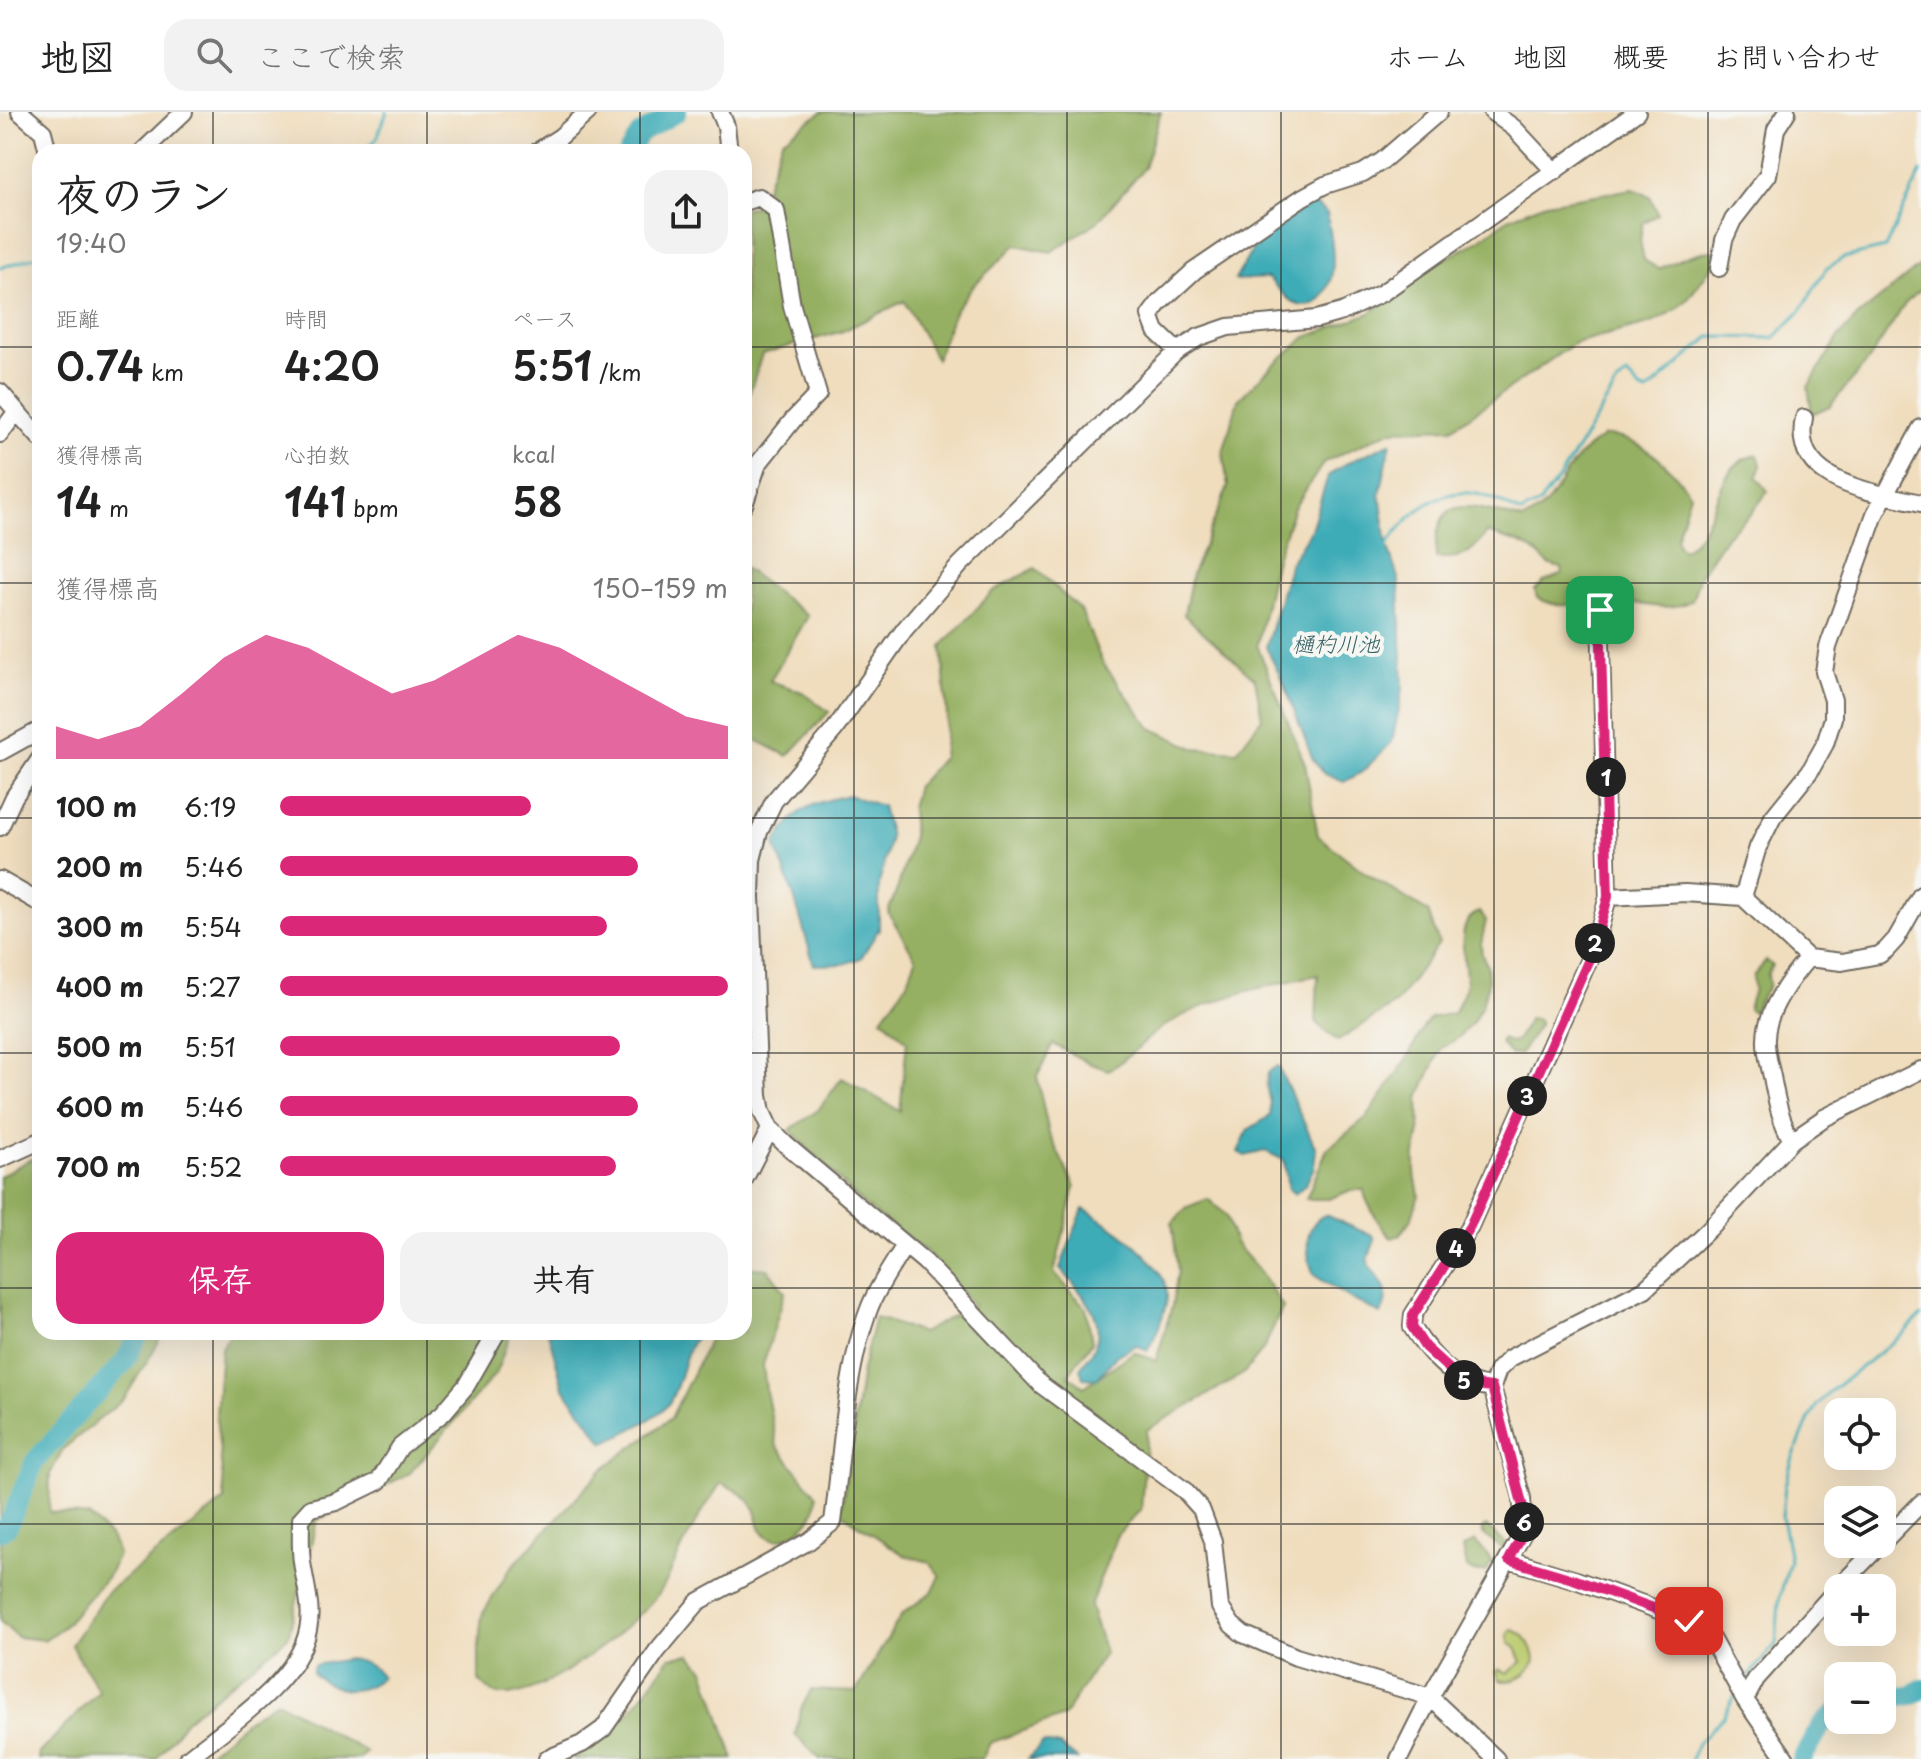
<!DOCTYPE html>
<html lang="ja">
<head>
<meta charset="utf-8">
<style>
  :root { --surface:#fff; --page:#f2f2f2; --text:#222; --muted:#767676; --line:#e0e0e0; --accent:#db2777 }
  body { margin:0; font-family:"Playpen Sans","Klee One",sans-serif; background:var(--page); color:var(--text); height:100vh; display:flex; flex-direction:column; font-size:30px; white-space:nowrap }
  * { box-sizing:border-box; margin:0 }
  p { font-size:26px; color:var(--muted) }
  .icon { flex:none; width:44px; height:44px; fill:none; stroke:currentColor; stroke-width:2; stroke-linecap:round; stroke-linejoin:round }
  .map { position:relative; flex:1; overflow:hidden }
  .drawer { position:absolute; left:32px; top:32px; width:720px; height:1196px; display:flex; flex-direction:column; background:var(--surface); border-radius:24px; box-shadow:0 8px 32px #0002 }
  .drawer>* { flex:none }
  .tools { position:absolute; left:1824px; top:1286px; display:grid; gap:16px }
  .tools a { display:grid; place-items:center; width:72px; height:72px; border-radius:16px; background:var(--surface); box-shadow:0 8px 32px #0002; font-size:40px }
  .pin { position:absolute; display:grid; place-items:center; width:68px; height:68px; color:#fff; margin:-34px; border-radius:16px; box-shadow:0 4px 12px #0006 }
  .km { position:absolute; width:40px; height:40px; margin:-20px; border-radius:50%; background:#222; color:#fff; font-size:22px; line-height:40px; text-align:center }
  .round { display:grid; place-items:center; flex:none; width:84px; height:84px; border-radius:24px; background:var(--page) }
  .head { display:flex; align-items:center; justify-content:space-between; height:136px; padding:0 24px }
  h1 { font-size:44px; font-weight:600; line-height:60px }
  .stats { display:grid; grid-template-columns:repeat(3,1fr); gap:12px; height:136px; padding:8px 24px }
  .stats div { display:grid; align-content:center }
  .stats b { font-size:40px; font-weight:600 }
  .stats small { font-size:22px; font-weight:400 }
  .stats p { font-size:22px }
  .chart { height:224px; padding:16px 24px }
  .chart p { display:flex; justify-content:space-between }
  .chart svg { width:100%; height:144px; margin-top:8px; fill:var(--accent); opacity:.7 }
  .action { display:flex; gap:16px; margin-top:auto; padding:16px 24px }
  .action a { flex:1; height:92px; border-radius:24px; background:var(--accent); color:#fff; font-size:32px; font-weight:600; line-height:92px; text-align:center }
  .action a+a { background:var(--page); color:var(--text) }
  ul { padding:0 24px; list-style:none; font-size:26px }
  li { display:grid; grid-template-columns:128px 96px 1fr; align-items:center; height:60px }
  li i { height:20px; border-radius:10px; background:var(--accent) }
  header { display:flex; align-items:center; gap:48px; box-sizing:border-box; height:112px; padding:0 40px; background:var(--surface); border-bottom:2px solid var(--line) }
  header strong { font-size:38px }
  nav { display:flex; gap:44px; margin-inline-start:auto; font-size:28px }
  .search { width:560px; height:72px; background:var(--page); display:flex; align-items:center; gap:20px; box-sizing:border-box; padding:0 28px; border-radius:24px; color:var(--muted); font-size:30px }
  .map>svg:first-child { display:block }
  .green { fill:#bccc6f; stroke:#747c4d; stroke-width:2 }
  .forest { fill:#95b062; stroke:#606e46; stroke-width:2 }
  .water { fill:#3cacb7; stroke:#346c71; stroke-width:2 }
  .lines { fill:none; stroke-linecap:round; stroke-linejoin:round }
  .stream { stroke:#3cacb7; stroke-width:3 }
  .river { stroke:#3cacb7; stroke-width:20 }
  .minor-casing { stroke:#70695e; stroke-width:20 }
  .minor { stroke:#fff; stroke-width:16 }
  .route-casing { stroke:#fff; stroke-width:16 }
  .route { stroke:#db2777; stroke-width:10 }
  .grid { fill:none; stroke:#2b2b2b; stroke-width:2; stroke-opacity:0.55 }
  .labels { text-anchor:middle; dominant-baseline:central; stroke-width:8; stroke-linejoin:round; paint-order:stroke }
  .water-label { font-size:22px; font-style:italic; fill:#325f63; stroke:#f6f6f2 }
</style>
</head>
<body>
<header>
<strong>地図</strong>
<div class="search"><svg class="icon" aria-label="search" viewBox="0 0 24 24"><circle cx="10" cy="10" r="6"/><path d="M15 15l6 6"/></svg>ここで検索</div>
<nav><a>ホーム</a><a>地図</a><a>概要</a><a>お問い合わせ</a></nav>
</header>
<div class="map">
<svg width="1921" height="1647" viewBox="0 0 1921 1647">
  <rect width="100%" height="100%" fill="#f6f6f2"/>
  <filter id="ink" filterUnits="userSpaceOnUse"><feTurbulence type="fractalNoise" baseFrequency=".0125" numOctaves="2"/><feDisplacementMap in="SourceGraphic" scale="16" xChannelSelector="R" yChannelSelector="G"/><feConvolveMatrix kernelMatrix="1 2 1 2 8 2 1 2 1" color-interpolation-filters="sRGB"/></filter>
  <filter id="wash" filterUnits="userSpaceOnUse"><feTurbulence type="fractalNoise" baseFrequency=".006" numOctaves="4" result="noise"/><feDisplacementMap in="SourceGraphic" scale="32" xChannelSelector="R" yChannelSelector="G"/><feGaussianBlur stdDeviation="1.8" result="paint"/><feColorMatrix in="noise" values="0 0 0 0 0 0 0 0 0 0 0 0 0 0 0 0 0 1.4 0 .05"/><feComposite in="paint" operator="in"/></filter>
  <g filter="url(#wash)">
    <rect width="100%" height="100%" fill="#f0ddbd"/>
    <!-- green -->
    <path class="green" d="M1512,1518C1526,1521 1534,1535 1535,1549C1528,1562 1515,1572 1500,1568L1496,1559L1499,1557L1508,1561L1522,1550L1516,1536L1509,1531L1508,1522Z"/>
    <!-- forest -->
    <path class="forest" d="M822,0H1161L1144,56L1097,110L1051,140L1016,133L972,175L954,200L936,247L904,189L843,219L762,242L749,283L744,287V96L759,94L782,28Z
      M1633,77L1650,84L1658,102L1643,111L1640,129L1644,148L1659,157C1673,150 1703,136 1717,140L1715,150L1688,187L1677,197L1652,211L1575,231L1452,316L1392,318L1324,350L1294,396L1276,446L1257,533L1305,652L1318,724L1364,760L1428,800L1439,831L1396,891L1338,929L1316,911L1318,863C1265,874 1214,884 1166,913C1145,926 1131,946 1108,958L1091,952L1053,932L1037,965L1049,1022L1075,1075L1054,1161L1086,1196L1092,1230L1068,1263L1084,1275L1134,1240L1156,1249L1172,1194L1178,1159L1172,1111L1187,1095L1208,1087L1226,1103L1235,1131L1258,1157L1283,1195L1263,1238L1243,1262L1147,1318L1141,1397L1117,1423L1090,1494L1105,1540L1064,1604L990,1631L982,1647H820L795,1623L801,1597L811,1578L856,1580L902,1502L932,1480L940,1464L929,1450L904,1443L841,1401L862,1258L875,1205L922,1221L973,1193L926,1139L864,1093L790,1018L818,998L842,966L900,999L907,929L882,906L907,871L916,847L888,800L898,775L913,724L911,696L917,674L943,645L947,605L942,534L993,479L1035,456L1081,499L1102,550L1151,616L1194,636L1237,639L1262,606L1255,567L1184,503L1192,462L1228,375L1223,340L1238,288L1272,254L1306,225L1370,201L1425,157L1473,132L1511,105L1546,91Z
      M1921,153V178L1907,189L1869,248L1830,294L1812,302L1808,275L1840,223L1858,204Z
      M1604,324C1639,323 1672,355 1690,382L1676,427L1679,435L1683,438C1721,416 1712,348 1758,343L1761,353L1757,365L1768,379L1750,403L1727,423L1700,463L1692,488C1666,504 1634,487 1605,488C1576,489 1568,500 1537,486L1535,478L1543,470L1562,462L1561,456C1542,452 1544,445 1530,436C1517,429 1501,426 1487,421C1470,443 1463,447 1436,446C1433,372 1478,397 1523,408C1558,393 1559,363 1583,340C1589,334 1598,329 1604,324Z
      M744,456L808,504L770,569L802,580L829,600L788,644L748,624L744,625Z
      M744,797L757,872L747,995L744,993Z
      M1479,800L1486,808L1481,832L1482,843L1487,853L1488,871L1482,893L1473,910L1458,926L1441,936L1419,985L1420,1020L1415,1042V1063L1419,1083L1411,1108L1398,1124L1392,1126C1384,1121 1364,1088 1364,1078H1351L1329,1087H1306L1327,1037L1367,1005L1407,947L1424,914L1431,906L1454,901C1458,892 1465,881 1466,871C1467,850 1452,811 1479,800Z
      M1766,849L1772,853L1768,862L1769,873L1753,900L1748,897L1754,877L1753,864Z
      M1530,906L1539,908V913L1520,942L1511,943L1500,931L1501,927L1512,931L1516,929Z
      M40,1042V1220H160L158,1231L124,1287L63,1337L50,1362L49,1400L89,1404L112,1427L118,1442L110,1461L64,1514L44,1528L17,1525L0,1509V1064Z
      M744,1155L768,1157L785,1180L763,1253L766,1279L777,1334L817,1384C816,1397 813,1408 801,1416C788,1426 770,1435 760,1415C757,1409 758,1402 755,1397C747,1383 734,1377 721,1371C706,1393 692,1416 680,1440C673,1452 669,1467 661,1478C635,1514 550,1581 506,1583C494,1583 487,1577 479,1569V1532L482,1503L509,1458L603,1357L671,1306L713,1220H744Z
      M231,1220H511L496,1261L410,1361L317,1408L288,1525L186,1608L156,1647H38L39,1641L99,1579L71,1533L107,1480L225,1388L216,1304L221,1236Z
      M1486,1414L1506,1432L1503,1438L1483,1422L1482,1417Z
      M1475,1429L1492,1449L1486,1460H1473L1467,1456L1463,1436Z
      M690,1542L704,1557L734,1647H572C615,1624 643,1585 670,1545Z
      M277,1589L366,1640L359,1647H201L251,1605Z"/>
    <!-- water -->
    <path class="water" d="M1314,91L1327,102C1330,119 1334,136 1333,153C1332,172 1320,202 1296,192C1286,188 1276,173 1268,166L1235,168L1255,133L1298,98Z
      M1391,330L1380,382L1387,433L1399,469L1403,577L1392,630L1362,660L1344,670L1325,662L1313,648L1285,574L1266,535L1290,451L1311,418L1328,364L1343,353Z
      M848,683L882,694L890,725L879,772V817L861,846L844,852L814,853L794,785L775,732C797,695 807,693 848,683Z
      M1278,954L1316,1037L1314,1055L1306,1072L1295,1082L1288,1077L1284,1048L1265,1039L1245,1044L1238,1040L1248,1018L1270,1004C1273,985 1263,983 1268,960Z
      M1083,1097C1108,1109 1170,1153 1167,1185C1166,1199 1155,1227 1147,1239L1137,1233L1117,1243L1097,1267L1083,1266L1080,1256C1085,1249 1092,1242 1095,1234C1107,1203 1078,1178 1060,1156Z
      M1325,1103L1373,1124L1375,1128L1368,1146L1369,1153C1382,1172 1393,1177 1381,1202L1353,1188L1314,1163C1306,1144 1302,1113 1325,1103Z
      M548,1220H699C682,1240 683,1269 669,1291C660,1305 620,1323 604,1331L563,1275Z
      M348,1547C362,1549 374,1553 382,1565C357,1586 336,1580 312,1561L314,1553Z
      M1043,1631L1060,1634L1077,1647H1028Z"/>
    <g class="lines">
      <!-- stream -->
      <path class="stream" d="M364,40L377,26L387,0
        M0,156L40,143
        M1385,436C1407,402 1443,369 1487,385C1499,389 1510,396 1521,401L1539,392L1560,365L1617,272L1627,263L1640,277L1647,280L1710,225L1774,226L1800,200L1826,157L1843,146L1885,136L1921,60
        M1742,1572L1776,1532L1779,1489L1790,1448L1782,1405L1785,1373L1792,1348L1809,1307L1817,1293L1831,1279L1903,1222L1921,1204
        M1691,1647L1698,1631L1723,1605L1736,1582"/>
      <!-- river -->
      <path class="river" d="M629,40L640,22L677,0
        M0,1419L8,1414L35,1349L125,1249L140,1220
        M1882,1588L1913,1583L1921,1577
        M1802,1647L1821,1614L1838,1599"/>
    </g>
  </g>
  <g filter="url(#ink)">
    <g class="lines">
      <defs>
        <path id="minor" d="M20,0L43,20L48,40
          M720,0L726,14L729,40
          M1492,0L1514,16L1555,60
          M142,40L184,0
          M537,40L560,25L588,0
          M744,90L759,85L776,98L792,194L818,282L793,308L758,352L744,393
          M1719,156L1724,128L1733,108L1768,63L1776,17L1787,0
          M1177,239L1156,219L1150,203L1159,191L1194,159L1303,85L1325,73L1363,61L1382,49L1439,0
          M0,280L40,326
          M1804,306C1790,372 1875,380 1921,391
          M0,322L17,299
          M1600,498L1608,785
          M0,640L40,618
          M0,715L14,685L40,647
          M0,768L40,791
          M1743,785L1758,735L1773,705L1810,659L1825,632L1833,606V588L1824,560L1828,535L1875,402L1921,316
          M1792,1028C1781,1010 1777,991 1773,970C1771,957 1765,941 1766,927C1766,898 1790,867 1808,846
          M0,1047L40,1029
          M744,1068L770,1017
          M1492,1275C1457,1274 1430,1243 1412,1215L1413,1203L1470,1114L1594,836L1608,785L1685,781L1743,785L1808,846L1842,850L1879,843L1886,838L1896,827L1921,783
          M1882,1431L1921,1391
          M1509,1448L1576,1468L1689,1509L1712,1528L1745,1588L1786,1647
          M1838,1476L1881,1432
          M1745,1588L1756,1567L1838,1476
          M187,1647C226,1615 298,1570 308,1518C313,1496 305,1472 302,1450C300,1436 301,1421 301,1407L311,1396L336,1390L379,1369L400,1335L443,1301L466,1274L497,1220
          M547,1647L582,1632L603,1617L657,1539L698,1490L809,1429L833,1410C842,1343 845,1259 869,1197C877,1175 893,1153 905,1133
          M1399,1647L1430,1585L1523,1421L1522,1386L1492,1275L1498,1258L1510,1246L1645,1177L1709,1117L1792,1028L1824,1006L1921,958
          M1496,1647L1430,1585L1296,1545L1243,1522L1232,1513L1220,1495L1213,1429L1201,1397L1184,1378L1040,1272L925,1150L785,1032L770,1017L762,1000L759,984L751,785L752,748L759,720L774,689L835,617L904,518L960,453L1177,239L1199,225L1228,215L1317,207L1342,200L1382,181L1637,0"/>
      </defs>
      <!-- minor casing -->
      <use href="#minor" class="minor-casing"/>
      <!-- minor -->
      <use href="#minor" class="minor"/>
    </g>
  </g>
  <g class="lines" filter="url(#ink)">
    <defs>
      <path id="route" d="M1600,498L1608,785L1594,836L1470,1114L1413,1203L1412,1215L1425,1235L1459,1266L1476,1273L1492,1275L1525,1403L1523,1421L1509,1448L1576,1468L1689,1509"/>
    </defs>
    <!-- route casing -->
    <use href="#route" class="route-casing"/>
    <!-- route -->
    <use href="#route" class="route"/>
  </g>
  <!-- grid -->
  <path class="grid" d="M213,0V40M427,0V40M640,0V40M854,0V1647M1067,0V1647M1281,0V1647M1494,0V1647M1708,0V1647M0,235H40M744,235H1921M0,471H40M744,471H1921M0,706H40M744,706H1921M0,941H40M744,941H1921M0,1176H40M744,1176H1921M213,1220V1647M427,1220V1647M640,1220V1647M0,1412H1838M1882,1412H1921"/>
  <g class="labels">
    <!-- water labels -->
    <g class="water-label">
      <text x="1336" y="530">樋杓川池</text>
    </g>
  </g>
</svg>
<div class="tools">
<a><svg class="icon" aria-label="locate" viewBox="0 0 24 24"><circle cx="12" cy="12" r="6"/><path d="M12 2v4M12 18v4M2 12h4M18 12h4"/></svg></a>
<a><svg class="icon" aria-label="layers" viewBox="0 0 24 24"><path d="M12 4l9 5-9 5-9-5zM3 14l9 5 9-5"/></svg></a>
<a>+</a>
<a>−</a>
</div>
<div class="pin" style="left:1600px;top:498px;background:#1e9e55"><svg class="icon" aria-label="arrive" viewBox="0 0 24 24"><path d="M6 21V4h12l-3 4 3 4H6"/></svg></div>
<div class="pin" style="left:1689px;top:1509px;background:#d93025"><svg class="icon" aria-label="check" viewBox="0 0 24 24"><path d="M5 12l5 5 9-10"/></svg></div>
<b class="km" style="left:1606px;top:665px">1</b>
<b class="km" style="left:1595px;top:831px">2</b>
<b class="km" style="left:1527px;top:984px">3</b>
<b class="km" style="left:1456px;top:1136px">4</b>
<b class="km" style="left:1464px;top:1268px">5</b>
<b class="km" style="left:1524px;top:1410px">6</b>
<section class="drawer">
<div class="head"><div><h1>夜のラン</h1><p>19:40</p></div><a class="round"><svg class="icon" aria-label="share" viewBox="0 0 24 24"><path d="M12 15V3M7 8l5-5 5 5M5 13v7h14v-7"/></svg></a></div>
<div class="stats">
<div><p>距離</p><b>0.74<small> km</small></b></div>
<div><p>時間</p><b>4:20</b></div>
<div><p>ペース</p><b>5:51<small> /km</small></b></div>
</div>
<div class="stats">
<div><p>獲得標高</p><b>14<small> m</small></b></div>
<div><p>心拍数</p><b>141<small> bpm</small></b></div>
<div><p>kcal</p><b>58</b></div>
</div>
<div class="chart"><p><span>獲得標高</span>150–159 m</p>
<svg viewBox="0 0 160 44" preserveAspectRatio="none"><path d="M0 44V34L10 38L20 34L30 24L40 13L50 6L60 10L70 17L80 24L90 20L100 13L110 6L120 10L130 17L140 24L150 31L160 34V44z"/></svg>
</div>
<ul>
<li><b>100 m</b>6:19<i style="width:56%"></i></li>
<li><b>200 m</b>5:46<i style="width:80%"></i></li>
<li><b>300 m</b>5:54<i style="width:73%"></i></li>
<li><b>400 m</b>5:27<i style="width:100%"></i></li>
<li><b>500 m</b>5:51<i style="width:76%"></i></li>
<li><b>600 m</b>5:46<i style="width:80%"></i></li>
<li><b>700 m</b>5:52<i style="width:75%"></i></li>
</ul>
<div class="action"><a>保存</a><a>共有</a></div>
</section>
</div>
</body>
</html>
